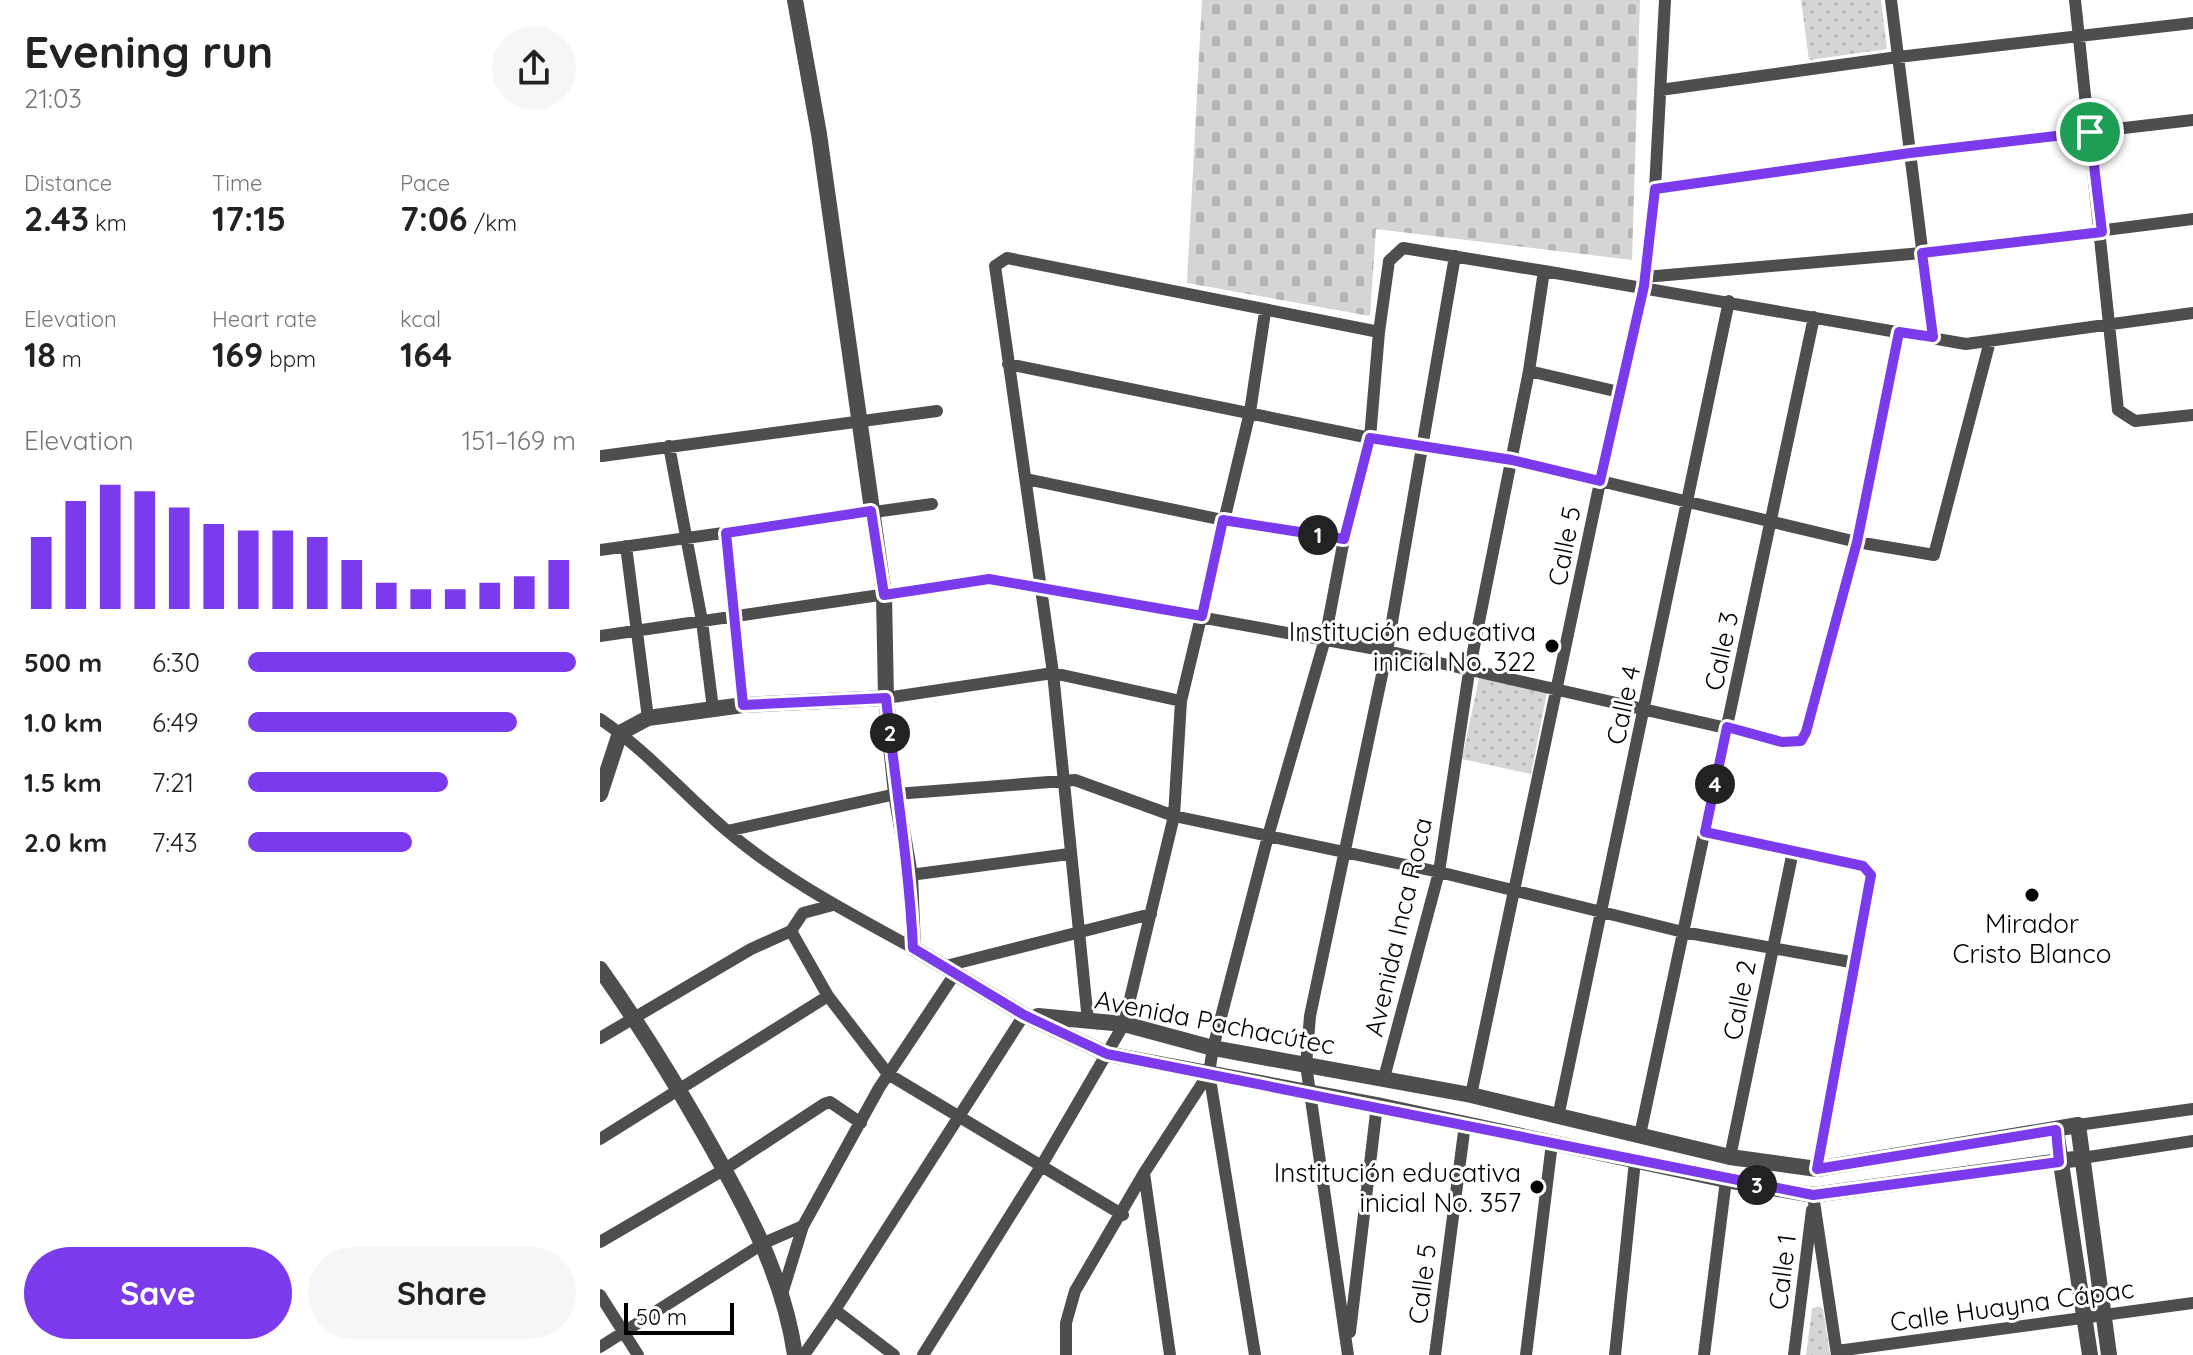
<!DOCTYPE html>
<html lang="en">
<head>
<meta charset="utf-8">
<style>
  :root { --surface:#fff; --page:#f6f6f6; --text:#222; --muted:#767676; --accent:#7c3aed }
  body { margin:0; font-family:Quicksand,sans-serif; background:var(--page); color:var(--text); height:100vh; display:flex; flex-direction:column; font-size:30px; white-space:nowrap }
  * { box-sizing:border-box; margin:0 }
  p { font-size:26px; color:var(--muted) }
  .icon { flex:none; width:44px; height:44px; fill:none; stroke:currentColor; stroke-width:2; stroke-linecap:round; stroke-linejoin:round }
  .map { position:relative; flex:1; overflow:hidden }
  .sheet { display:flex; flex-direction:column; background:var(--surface); width:600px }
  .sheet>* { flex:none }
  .scale { position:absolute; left:24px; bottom:20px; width:110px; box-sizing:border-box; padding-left:8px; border:4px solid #000; border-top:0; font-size:22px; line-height:28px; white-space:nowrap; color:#000; -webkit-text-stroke:6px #fff; paint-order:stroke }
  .pin { position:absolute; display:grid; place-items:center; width:68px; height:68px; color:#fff; margin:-34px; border:4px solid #fff; border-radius:50%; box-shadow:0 2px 8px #0007 }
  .km { position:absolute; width:40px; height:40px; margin:-20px; border-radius:50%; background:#222; color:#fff; font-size:22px; line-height:40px; text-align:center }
  .round { display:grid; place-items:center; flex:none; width:84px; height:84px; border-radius:42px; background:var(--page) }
  .headline { display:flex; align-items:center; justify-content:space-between; height:136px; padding:0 24px }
  h1 { font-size:44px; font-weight:800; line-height:60px }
  .figures { display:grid; grid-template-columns:repeat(3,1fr); gap:12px; height:136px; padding:8px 24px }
  .figures div { display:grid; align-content:center }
  .figures b { font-size:34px; font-weight:800 }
  .figures small { font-size:22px; font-weight:400 }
  .figures p { font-size:22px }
  .chart { height:224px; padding:16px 24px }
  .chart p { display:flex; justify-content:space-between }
  .chart svg { width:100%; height:144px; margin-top:8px; stroke:var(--accent); stroke-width:6 }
  .primary-button { display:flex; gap:16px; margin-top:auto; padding:16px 24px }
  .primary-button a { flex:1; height:92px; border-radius:48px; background:var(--accent); color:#fff; font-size:32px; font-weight:800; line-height:92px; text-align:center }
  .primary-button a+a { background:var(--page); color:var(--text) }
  ul { padding:0 24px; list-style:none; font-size:26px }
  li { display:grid; grid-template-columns:128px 96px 1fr; align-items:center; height:60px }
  li i { height:20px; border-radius:10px; background:var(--accent) }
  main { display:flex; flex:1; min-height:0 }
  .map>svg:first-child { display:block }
  .cemetery { fill:url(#cemetery-stones) }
  .park { fill:url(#park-dots) }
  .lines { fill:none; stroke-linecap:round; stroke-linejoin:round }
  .minor { stroke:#4e4e4e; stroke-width:12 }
  .tertiary { stroke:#4e4e4e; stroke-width:16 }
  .route-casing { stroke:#fff; stroke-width:16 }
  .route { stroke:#7c3aed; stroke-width:10 }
  .poi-dot { fill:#000; stroke:#fff; stroke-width:3 }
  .labels { text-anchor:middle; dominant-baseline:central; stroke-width:6; stroke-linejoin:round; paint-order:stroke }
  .street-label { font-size:26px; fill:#000; stroke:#fff }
  .poi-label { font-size:26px; fill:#000; stroke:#fff; text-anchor:end }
</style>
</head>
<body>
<main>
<section class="sheet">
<div class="headline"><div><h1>Evening run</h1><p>21:03</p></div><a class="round"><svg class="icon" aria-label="share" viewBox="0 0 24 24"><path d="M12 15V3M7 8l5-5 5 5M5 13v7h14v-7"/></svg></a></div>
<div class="figures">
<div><p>Distance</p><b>2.43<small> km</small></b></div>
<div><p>Time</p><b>17:15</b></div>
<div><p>Pace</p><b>7:06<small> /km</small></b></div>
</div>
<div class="figures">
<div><p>Elevation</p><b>18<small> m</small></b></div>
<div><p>Heart rate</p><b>169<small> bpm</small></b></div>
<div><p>kcal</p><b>164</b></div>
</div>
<div class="chart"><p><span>Elevation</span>151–169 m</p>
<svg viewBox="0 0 160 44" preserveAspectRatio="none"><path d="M5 44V22M15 44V11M25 44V6M35 44V8M45 44V13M55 44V18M65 44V20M75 44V20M85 44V22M95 44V29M105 44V36M115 44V38M125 44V38M135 44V36M145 44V34M155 44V29"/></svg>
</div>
<ul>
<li><b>500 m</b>6:30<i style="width:100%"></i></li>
<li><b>1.0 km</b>6:49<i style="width:82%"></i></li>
<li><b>1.5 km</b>7:21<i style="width:61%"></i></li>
<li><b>2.0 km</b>7:43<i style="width:50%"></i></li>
</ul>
<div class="primary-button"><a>Save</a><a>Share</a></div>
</section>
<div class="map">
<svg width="1593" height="1355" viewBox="0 0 1593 1355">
  <defs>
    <pattern id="cemetery-stones" width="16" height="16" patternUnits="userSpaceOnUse" patternTransform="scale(2)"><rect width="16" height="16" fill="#d5d5d5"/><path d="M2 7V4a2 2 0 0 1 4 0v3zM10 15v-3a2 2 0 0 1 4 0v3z" fill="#b5b5b5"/></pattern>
    <pattern id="park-dots" width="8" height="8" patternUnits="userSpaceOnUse" patternTransform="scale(2)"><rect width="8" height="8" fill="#d5d5d5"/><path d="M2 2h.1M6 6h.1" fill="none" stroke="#b5b5b5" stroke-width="1.8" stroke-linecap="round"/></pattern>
  </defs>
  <rect width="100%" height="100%" fill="#fff"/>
  <!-- cemetery -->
  <path class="cemetery" d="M602,0H1040L1032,260L776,229L770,316L587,283Z"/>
  <!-- park -->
  <path class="park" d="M1201,0H1281L1287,49L1209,60Z
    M879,678L947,692L931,774L862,759Z
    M1218,1306L1223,1309L1230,1355H1206L1212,1309Z"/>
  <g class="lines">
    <!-- minor -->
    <path class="minor" d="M1291,0L1333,337
      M1475,0L1518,410L1535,421L1593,415
      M1060,90L1298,57L1593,23
      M1055,189L1310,153L1593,120
      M1045,277L1322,253L1593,219
      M408,364L770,438L912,460L1257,542L1334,555L1390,341
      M929,371L1019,392
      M69,446L102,621L113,709
      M2,456L337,411
      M426,479L623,520L744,539
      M126,533L143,705
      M26,546L48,718
      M0,550L332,504
      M0,636L389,579L787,651L1192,743L1201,741L1206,732L1257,542L1299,332
      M286,698L453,673L581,701
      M0,719C46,750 83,793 125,829C180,877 249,913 313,948
      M127,831L296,794L475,780L574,816L839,872L1083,932L1256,963
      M1105,832L1263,866L1271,875L1217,1169
      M310,875L469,854
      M191,931L203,913L233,905
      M342,967L551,914
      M488,1021L453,673L395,266L407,258L779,332L789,261L803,248L944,271
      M0,1038L151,949L191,931L228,996
      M784,1078L839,872L869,672L929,371L944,271L1366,344L1593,313
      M871,1095L1019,392L1044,286L1055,189L1065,0
      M958,1117L1129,301
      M1478,1125L1593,1109
      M1040,1135L1214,317
      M0,1139L228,996L288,1074L523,1215
      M1130,1157L1193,851
      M1482,1158L1593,1141
      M544,1173L570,1355
      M1213,1195L1237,1355
      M0,1242L125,1169L224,1104L230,1102L261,1123
      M182,1294L203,1226
      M0,1295L38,1355
      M750,1332L777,1105
      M0,1347L164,1243L203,1226L279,1088L354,975
      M1237,1351L1593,1303
      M204,1355L235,1310
      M294,1355L235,1310L424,1015
      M323,1355L440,1168L524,1024L574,816L581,701L650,412L665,312
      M466,1355V1323L475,1291L544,1173L609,1073
      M655,1355L609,1073L613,1048L668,836L725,639L744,539L770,438L779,332
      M748,1355L706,1065L710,1016L787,651L855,256
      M835,1355L865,1124
      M926,1355L952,1143
      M1015,1355L1035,1161
      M1104,1355L1126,1180
      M1194,1355L1212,1210"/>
    <!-- tertiary -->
    <path class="tertiary" d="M195,0L219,134L284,595L286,698L296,794L310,875L313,948L424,1015L507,1054L777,1105L1126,1180L1213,1195L1482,1158
      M0,794L20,733L48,718L143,705L286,698
      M0,969C37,1021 70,1074 102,1130C143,1202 183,1272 195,1355
      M438,1016L524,1024L613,1048L871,1095L1130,1157L1217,1169L1478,1125L1509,1355
      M1456,1130L1490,1355"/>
  </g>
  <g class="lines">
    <defs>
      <path id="route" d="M1490,132L1502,232L1322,253L1333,337L1299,332L1257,542L1206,732L1201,741L1182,742L1127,727L1105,832L1263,866L1271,875L1217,1169L1456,1130L1459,1162L1213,1195L507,1054L424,1015L313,948C309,864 295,782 286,698L143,705L126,533L271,511L284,595L389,579L602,616L623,520L744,539L770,438L912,460L1000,481L1044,286L1055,189L1310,153Z"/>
    </defs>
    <!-- route casing -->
    <use href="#route" class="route-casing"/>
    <!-- route -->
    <use href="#route" class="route"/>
  </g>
  <!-- markers -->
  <g class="poi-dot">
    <circle cx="952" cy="646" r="8"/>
    <circle cx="1432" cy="895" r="8"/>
    <circle cx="937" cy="1187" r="8"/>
  </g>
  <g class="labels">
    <!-- street labels -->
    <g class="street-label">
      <text transform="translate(964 546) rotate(-79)">Calle 5</text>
      <text transform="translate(1121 651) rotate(-78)">Calle 3</text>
      <text transform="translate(1023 705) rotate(-78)">Calle 4</text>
      <text transform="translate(798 927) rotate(-77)">Avenida Inca Roca</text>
      <text transform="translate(1139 1000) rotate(-79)">Calle 2</text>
      <text transform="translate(615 1022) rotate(11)">Avenida Pachacútec</text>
      <text transform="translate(1182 1272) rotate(-83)">Calle 1</text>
      <text transform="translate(822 1284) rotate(-83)">Calle 5</text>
      <text transform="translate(1412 1305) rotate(-8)">Calle Huayna Cápac</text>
    </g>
    <!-- poi labels -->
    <g class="poi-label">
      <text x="936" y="631">Institución educativa<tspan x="936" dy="30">inicial No. 322</tspan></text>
      <text x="1432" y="923" text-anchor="middle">Mirador<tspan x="1432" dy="30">Cristo Blanco</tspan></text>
      <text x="921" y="1172">Institución educativa<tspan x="921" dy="30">inicial No. 357</tspan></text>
    </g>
  </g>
</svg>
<div class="scale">50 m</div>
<div class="pin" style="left:1490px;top:132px;background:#1e9e55"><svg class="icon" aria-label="arrive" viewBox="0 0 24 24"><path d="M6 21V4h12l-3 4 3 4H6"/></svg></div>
<b class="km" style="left:718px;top:535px">1</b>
<b class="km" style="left:290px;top:733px">2</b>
<b class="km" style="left:1157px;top:1185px">3</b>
<b class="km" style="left:1115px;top:784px">4</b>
</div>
</main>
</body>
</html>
